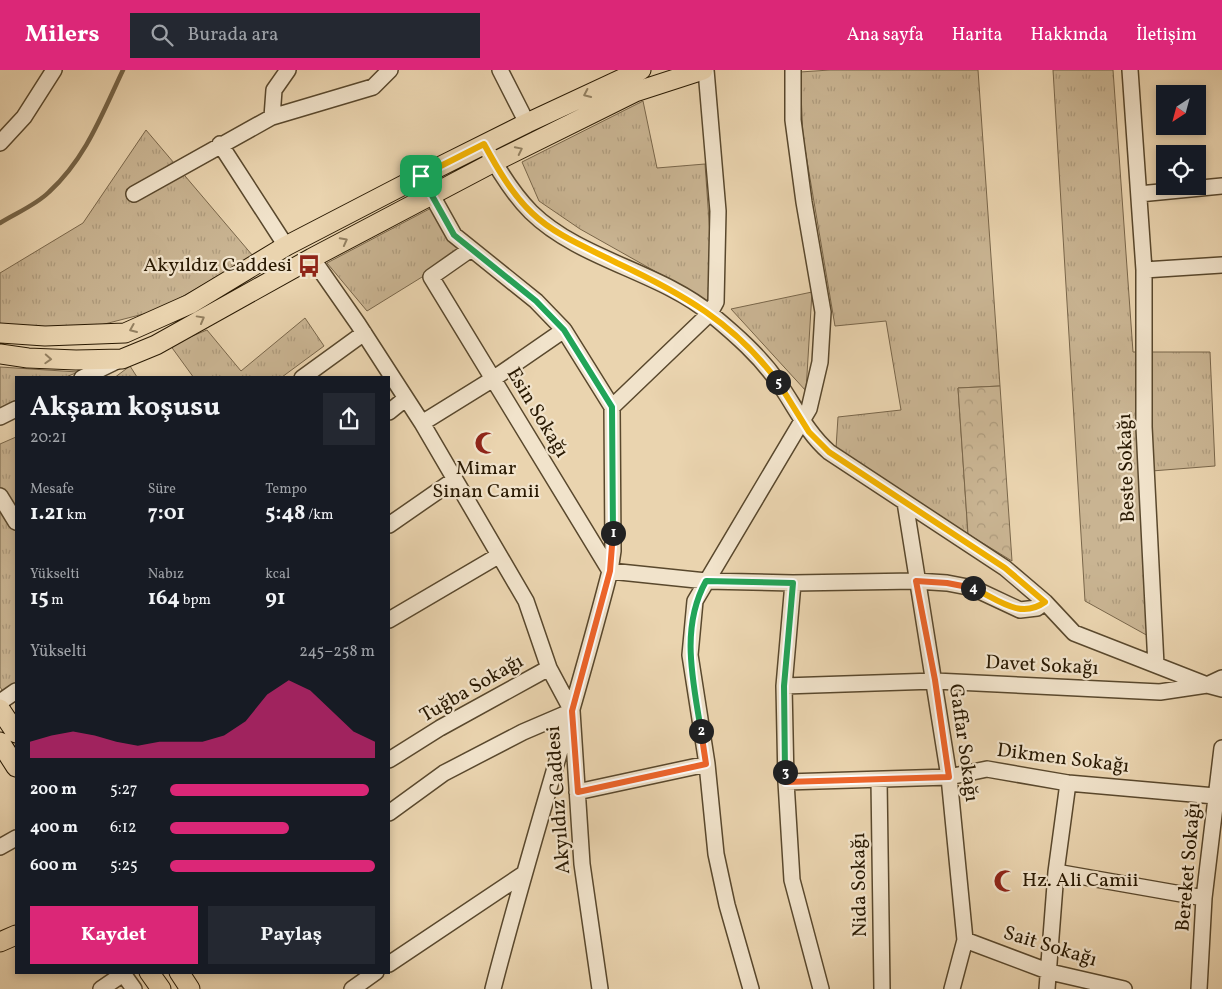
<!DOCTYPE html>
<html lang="tr">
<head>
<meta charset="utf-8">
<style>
  :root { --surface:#171b24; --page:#242831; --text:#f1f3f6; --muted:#9ea1a6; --accent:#db2777 }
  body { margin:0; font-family:Vollkorn,serif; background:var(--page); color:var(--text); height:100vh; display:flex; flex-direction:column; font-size:19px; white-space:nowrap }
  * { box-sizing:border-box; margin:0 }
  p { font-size:16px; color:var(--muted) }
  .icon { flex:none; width:28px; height:28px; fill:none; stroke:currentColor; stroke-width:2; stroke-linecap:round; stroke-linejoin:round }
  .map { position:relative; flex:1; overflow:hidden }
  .drawer { position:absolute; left:15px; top:306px; width:375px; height:598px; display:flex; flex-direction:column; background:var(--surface); border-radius:0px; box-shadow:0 2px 8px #0003 }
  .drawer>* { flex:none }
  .needle { width:32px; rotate:216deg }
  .tools { position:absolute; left:1156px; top:15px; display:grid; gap:10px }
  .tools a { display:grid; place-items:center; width:50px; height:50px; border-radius:0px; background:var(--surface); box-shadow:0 2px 8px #0003; font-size:25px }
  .pin { position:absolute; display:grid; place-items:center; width:42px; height:42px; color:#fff; margin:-21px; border-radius:10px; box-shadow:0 2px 8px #0006 }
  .km { position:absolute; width:25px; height:25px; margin:-12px; border-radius:50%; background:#222; color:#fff; font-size:14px; line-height:25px; text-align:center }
  .round { display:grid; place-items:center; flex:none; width:52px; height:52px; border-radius:0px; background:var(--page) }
  .overview { display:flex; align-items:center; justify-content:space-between; height:85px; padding:0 15px }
  h1 { font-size:28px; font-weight:700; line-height:38px }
  .figures { display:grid; grid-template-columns:repeat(3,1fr); gap:8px; height:85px; padding:5px 15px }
  .figures div { display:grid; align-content:center }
  .figures b { font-size:21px; font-weight:700 }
  .figures small { font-size:14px; font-weight:400 }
  .figures p { font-size:14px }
  .chart { height:140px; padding:10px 15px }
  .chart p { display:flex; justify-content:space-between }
  .chart svg { width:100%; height:90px; margin-top:5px; fill:var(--accent); opacity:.7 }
  .primary-button { display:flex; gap:10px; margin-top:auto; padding:10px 15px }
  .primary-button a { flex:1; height:58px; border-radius:0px; background:var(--accent); color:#fff; font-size:20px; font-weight:700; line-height:58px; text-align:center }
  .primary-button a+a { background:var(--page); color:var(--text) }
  ul { padding:0 15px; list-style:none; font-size:16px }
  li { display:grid; grid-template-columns:80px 60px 1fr; align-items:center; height:38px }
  li i { height:12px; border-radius:6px; background:var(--accent) }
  header { display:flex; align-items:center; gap:30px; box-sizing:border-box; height:70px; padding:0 25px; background:var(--accent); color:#fff }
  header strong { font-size:24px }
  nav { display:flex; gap:28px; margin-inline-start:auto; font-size:18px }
  .search { width:350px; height:45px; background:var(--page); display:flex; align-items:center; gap:12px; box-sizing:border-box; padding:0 18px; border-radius:0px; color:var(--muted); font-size:19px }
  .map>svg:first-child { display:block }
  .grass { fill:url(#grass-tufts); stroke:#79664a }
  .park { fill:url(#park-crowns); stroke:#79664a }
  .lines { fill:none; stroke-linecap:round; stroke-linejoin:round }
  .stream { stroke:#756346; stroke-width:4.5 }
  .minor-casing { stroke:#59482d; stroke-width:18 }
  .major-casing { stroke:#291902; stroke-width:21 }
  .minor { stroke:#f1e3cb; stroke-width:15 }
  .major { stroke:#ead4af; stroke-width:19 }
  .oneway { stroke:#938061 }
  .split-1-casing { stroke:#fff; stroke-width:10 }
  .split-2-casing { stroke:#fff; stroke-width:10 }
  .split-3-casing { stroke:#fff; stroke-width:10 }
  .split-4-casing { stroke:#fff; stroke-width:10 }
  .split-5-casing { stroke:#fff; stroke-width:10 }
  .split-6-casing { stroke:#fff; stroke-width:10 }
  .split-1 { stroke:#22a559; stroke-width:6 }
  .split-2 { stroke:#f0652b; stroke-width:6 }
  .split-3 { stroke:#22a559; stroke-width:6 }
  .split-4 { stroke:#f0652b; stroke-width:6 }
  .split-5 { stroke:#f5b400; stroke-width:6 }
  .split-6 { stroke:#f5b400; stroke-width:6 }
  .labels { text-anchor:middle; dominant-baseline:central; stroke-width:4.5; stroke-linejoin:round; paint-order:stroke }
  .poi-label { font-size:20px; fill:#291902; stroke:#f1e3cb; text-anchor:end }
  .street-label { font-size:20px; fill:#291902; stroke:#f1e3cb }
</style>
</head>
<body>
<header>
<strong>Milers</strong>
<div class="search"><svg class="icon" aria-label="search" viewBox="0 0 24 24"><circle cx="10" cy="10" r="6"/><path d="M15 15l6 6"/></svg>Burada ara</div>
<nav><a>Ana sayfa</a><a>Harita</a><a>Hakkında</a><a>İletişim</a></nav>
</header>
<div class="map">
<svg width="1222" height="919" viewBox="0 0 1222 919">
  <defs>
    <pattern id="grass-tufts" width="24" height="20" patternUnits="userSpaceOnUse" patternTransform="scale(1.25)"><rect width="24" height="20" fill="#c9b492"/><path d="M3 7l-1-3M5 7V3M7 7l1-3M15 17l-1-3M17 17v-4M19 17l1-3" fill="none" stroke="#ad9a7c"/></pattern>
    <pattern id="park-crowns" width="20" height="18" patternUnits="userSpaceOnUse" patternTransform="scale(1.25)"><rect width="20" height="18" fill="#c9b492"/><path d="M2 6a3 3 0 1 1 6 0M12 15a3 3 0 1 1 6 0" fill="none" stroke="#ad9a7c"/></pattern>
  </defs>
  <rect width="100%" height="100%" fill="#ead4af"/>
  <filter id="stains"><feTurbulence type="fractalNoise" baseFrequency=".004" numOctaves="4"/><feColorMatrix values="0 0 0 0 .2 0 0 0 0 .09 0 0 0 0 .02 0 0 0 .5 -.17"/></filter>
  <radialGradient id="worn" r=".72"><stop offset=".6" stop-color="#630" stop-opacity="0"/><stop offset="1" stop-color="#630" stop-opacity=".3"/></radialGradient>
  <!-- grass -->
  <path class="grass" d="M830,0H978L1000,316L958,318L968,464L836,378L838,347L901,340L886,251L835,256L803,67L800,2Z
    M1053,0H1113L1133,282H1210L1215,396L1139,402L1150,567L1085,531Z
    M643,31L657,98L705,94L715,235L580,159L539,131L522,92Z
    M146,60L253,186L159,240L93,257L38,261L0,254V203L83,153Z
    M435,136L469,178L367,241L327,193Z
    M812,222L806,321L731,239Z
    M305,248L324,276L282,307L194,308L170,275L207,260L241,301Z
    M130,296L137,307L114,308Z
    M0,297L78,302L66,307L16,308V330L0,338Z
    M16,367V613L4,623L0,617V374Z"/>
  <!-- park -->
  <path class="park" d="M1000,316L1012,491L968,464L958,318Z"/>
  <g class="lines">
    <!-- stream -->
    <path class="stream" d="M0,153C16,143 36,135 49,122C86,88 102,44 123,0"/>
    <defs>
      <path id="minor" d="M500,0L527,53
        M1130,0L1144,200L1222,195
        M272,47L274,20L288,0
        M0,73L24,47L54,0
        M220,74L286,176
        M484,74C497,98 512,123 531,142C580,190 659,201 712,245C736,265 760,286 778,312C795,336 806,362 829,382L1005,498L1045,532L1074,563L1207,615L1222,619
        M421,106L454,165L536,231L564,260
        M134,124L272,47L373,17L390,0
        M1139,124L1222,116
        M471,179L431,207L610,501L706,511L793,513L916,511L947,513L973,518L1020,540L1037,538L1045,532
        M312,188L358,254L422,353L526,531L549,598L572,641L582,794L600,919
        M1144,200V357L1156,595
        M82,308L119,290
        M302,308L364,263
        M612,337L710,243L716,232L718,141L706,0
        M389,342L405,329
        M0,347L16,339
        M422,353L493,309L564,260L612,337L613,481L610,501C574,641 529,779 493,919
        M0,426L16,452
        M905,432L949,707L965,870L952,919
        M389,455L454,410
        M793,513L784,616L786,712L792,810L821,919
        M389,550L498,486
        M784,616L935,611L1160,622L1207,615L1222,608
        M0,632L16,621
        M389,690L440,658L549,598
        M879,710L882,919
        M786,712L949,707L987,699L1068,713L1215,726
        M577,722L707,694
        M389,743L444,703L523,662L572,641
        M0,777L16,768
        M1056,802L1204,828
        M965,870L1050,902L1124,919
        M389,894L522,805
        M122,902L134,919
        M101,919L123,904
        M352,919L376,902
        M751,919L727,835L716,784L707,694L690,585L695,531L809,339L820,292L823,242L804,132L793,50V0
        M1047,919L1056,802L1068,713
        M1199,919L1204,828L1222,678"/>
      <path id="major" d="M0,263L45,266L125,263L190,234L286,176L421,106L527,53L641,0
        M0,284L28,288L76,290L122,289L156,275L312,188L494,92L635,22L703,0
        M0,639L16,663
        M0,672L16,697
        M0,872L16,865
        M149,902L161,919
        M179,902L190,919"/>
    </defs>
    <!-- minor casing -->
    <use href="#minor" class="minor-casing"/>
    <!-- major casing -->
    <use href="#major" class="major-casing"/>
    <!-- minor -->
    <use href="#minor" class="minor"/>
    <!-- major -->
    <use href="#major" class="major"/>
  </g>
  <!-- one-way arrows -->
  <defs><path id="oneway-chevron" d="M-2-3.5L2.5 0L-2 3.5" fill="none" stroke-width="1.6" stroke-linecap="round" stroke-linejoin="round" transform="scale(1.25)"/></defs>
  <g class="oneway">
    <use href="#oneway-chevron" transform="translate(587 24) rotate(155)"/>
    <use href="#oneway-chevron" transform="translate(519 80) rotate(-26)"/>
    <use href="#oneway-chevron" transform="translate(344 171) rotate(-28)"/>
    <use href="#oneway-chevron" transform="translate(201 249) rotate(-29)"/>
    <use href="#oneway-chevron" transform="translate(133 259) rotate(157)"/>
    <use href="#oneway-chevron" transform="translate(48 289) rotate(3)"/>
  </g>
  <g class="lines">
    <defs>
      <path id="split-1" d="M421,106L454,165L536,231L564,260L612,337L613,463"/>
      <path id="split-2" d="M613,463L610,501L572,641L578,722L706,694L701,661"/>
      <path id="split-3" d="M701,661C693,610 680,558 706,511L793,513L784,616L785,702"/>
      <path id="split-4" d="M785,702L786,712L949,707L935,610L916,511L947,513L973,518"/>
      <path id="split-5" d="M778,312L809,362L829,382L1005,498L1045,532C1020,550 997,529 973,518"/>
      <path id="split-6" d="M421,106L484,74C497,98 512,124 532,143C556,166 588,178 617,193C681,223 735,253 778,312"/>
    </defs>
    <!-- split-1 casing -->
    <use href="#split-1" class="split-1-casing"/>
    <!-- split-2 casing -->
    <use href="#split-2" class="split-2-casing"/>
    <!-- split-3 casing -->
    <use href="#split-3" class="split-3-casing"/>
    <!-- split-4 casing -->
    <use href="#split-4" class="split-4-casing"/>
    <!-- split-5 casing -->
    <use href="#split-5" class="split-5-casing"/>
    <!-- split-6 casing -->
    <use href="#split-6" class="split-6-casing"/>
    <!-- split-1 -->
    <use href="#split-1" class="split-1"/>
    <!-- split-2 -->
    <use href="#split-2" class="split-2"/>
    <!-- split-3 -->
    <use href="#split-3" class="split-3"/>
    <!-- split-4 -->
    <use href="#split-4" class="split-4"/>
    <!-- split-5 -->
    <use href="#split-5" class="split-5"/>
    <!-- split-6 -->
    <use href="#split-6" class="split-6"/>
  </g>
  <!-- icons -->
  <defs>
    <symbol id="bus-bare" viewBox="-9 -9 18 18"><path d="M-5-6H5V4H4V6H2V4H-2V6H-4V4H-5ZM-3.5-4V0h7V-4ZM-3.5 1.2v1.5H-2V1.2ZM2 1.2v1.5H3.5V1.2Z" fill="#8f2418" stroke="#f1e3cb" stroke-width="2.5" paint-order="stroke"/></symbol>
    <symbol id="mosque-bare" viewBox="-9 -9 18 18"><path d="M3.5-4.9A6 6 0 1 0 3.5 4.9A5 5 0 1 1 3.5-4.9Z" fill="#8f2418" stroke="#f1e3cb" stroke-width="2.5" paint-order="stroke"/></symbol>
  </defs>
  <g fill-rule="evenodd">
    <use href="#bus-bare" x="293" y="180" width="32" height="32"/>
    <use href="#mosque-bare" x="470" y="357" width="32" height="32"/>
    <use href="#mosque-bare" x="989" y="795" width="32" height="32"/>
  </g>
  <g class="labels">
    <!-- poi labels -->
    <g class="poi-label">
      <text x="292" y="196">Akyıldız Caddesi</text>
      <text x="486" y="399" text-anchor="middle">Mimar<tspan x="486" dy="23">Sinan Camii</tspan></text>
      <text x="1022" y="811" text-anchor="start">Hz. Ali Camii</text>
    </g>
    <!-- street labels -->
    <g class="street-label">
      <text transform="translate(537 343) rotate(59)">Esin Sokağı</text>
      <text transform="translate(1127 398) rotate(-92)">Beste Sokağı</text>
      <text transform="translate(1042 596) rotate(3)">Davet Sokağı</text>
      <text transform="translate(472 619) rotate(-30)">Tuğba Sokağı</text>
      <text transform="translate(963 673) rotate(82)">Gaffar Sokağı</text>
      <text transform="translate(1063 689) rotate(7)">Dikmen Sokağı</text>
      <text transform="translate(559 730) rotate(-94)">Akyıldız Caddesi</text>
      <text transform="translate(1189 797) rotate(-85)">Bereket Sokağı</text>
      <text transform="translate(860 815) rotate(-91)">Nida Sokağı</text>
      <text transform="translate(1050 877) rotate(17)">Sait Sokağı</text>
    </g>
  </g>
  <rect width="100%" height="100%" filter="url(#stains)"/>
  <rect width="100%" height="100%" fill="url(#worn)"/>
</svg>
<div class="tools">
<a><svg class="needle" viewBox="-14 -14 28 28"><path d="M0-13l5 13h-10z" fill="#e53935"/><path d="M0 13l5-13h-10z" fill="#9ea1a6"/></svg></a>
<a><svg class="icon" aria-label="locate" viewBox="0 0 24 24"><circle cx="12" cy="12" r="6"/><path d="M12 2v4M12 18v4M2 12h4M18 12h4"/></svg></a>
</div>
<div class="pin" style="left:421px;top:106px;background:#1e9e55"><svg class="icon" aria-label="arrive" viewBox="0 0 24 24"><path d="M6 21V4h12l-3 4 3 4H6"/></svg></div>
<b class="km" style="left:613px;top:463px">1</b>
<b class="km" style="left:701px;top:661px">2</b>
<b class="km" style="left:785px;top:702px">3</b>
<b class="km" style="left:973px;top:518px">4</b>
<b class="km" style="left:778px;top:312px">5</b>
<section class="drawer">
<div class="overview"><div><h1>Akşam koşusu</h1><p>20:21</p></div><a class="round"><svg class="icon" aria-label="share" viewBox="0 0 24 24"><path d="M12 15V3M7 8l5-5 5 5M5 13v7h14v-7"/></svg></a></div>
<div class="figures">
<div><p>Mesafe</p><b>1.21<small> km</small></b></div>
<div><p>Süre</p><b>7:01</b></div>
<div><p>Tempo</p><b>5:48<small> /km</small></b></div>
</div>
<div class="figures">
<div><p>Yükselti</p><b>15<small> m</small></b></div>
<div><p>Nabız</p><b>164<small> bpm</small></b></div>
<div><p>kcal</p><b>91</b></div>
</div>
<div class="chart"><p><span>Yükselti</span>245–258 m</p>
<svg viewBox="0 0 160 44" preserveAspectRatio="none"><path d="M0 44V36L10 33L20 31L30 33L40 36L50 38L60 36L70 36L80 36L90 33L100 26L110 13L120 6L130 11L140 21L150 31L160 36V44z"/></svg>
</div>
<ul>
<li><b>200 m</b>5:27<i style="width:97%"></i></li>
<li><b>400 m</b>6:12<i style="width:58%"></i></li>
<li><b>600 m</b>5:25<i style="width:100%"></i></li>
</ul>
<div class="primary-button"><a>Kaydet</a><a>Paylaş</a></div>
</section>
</div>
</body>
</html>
